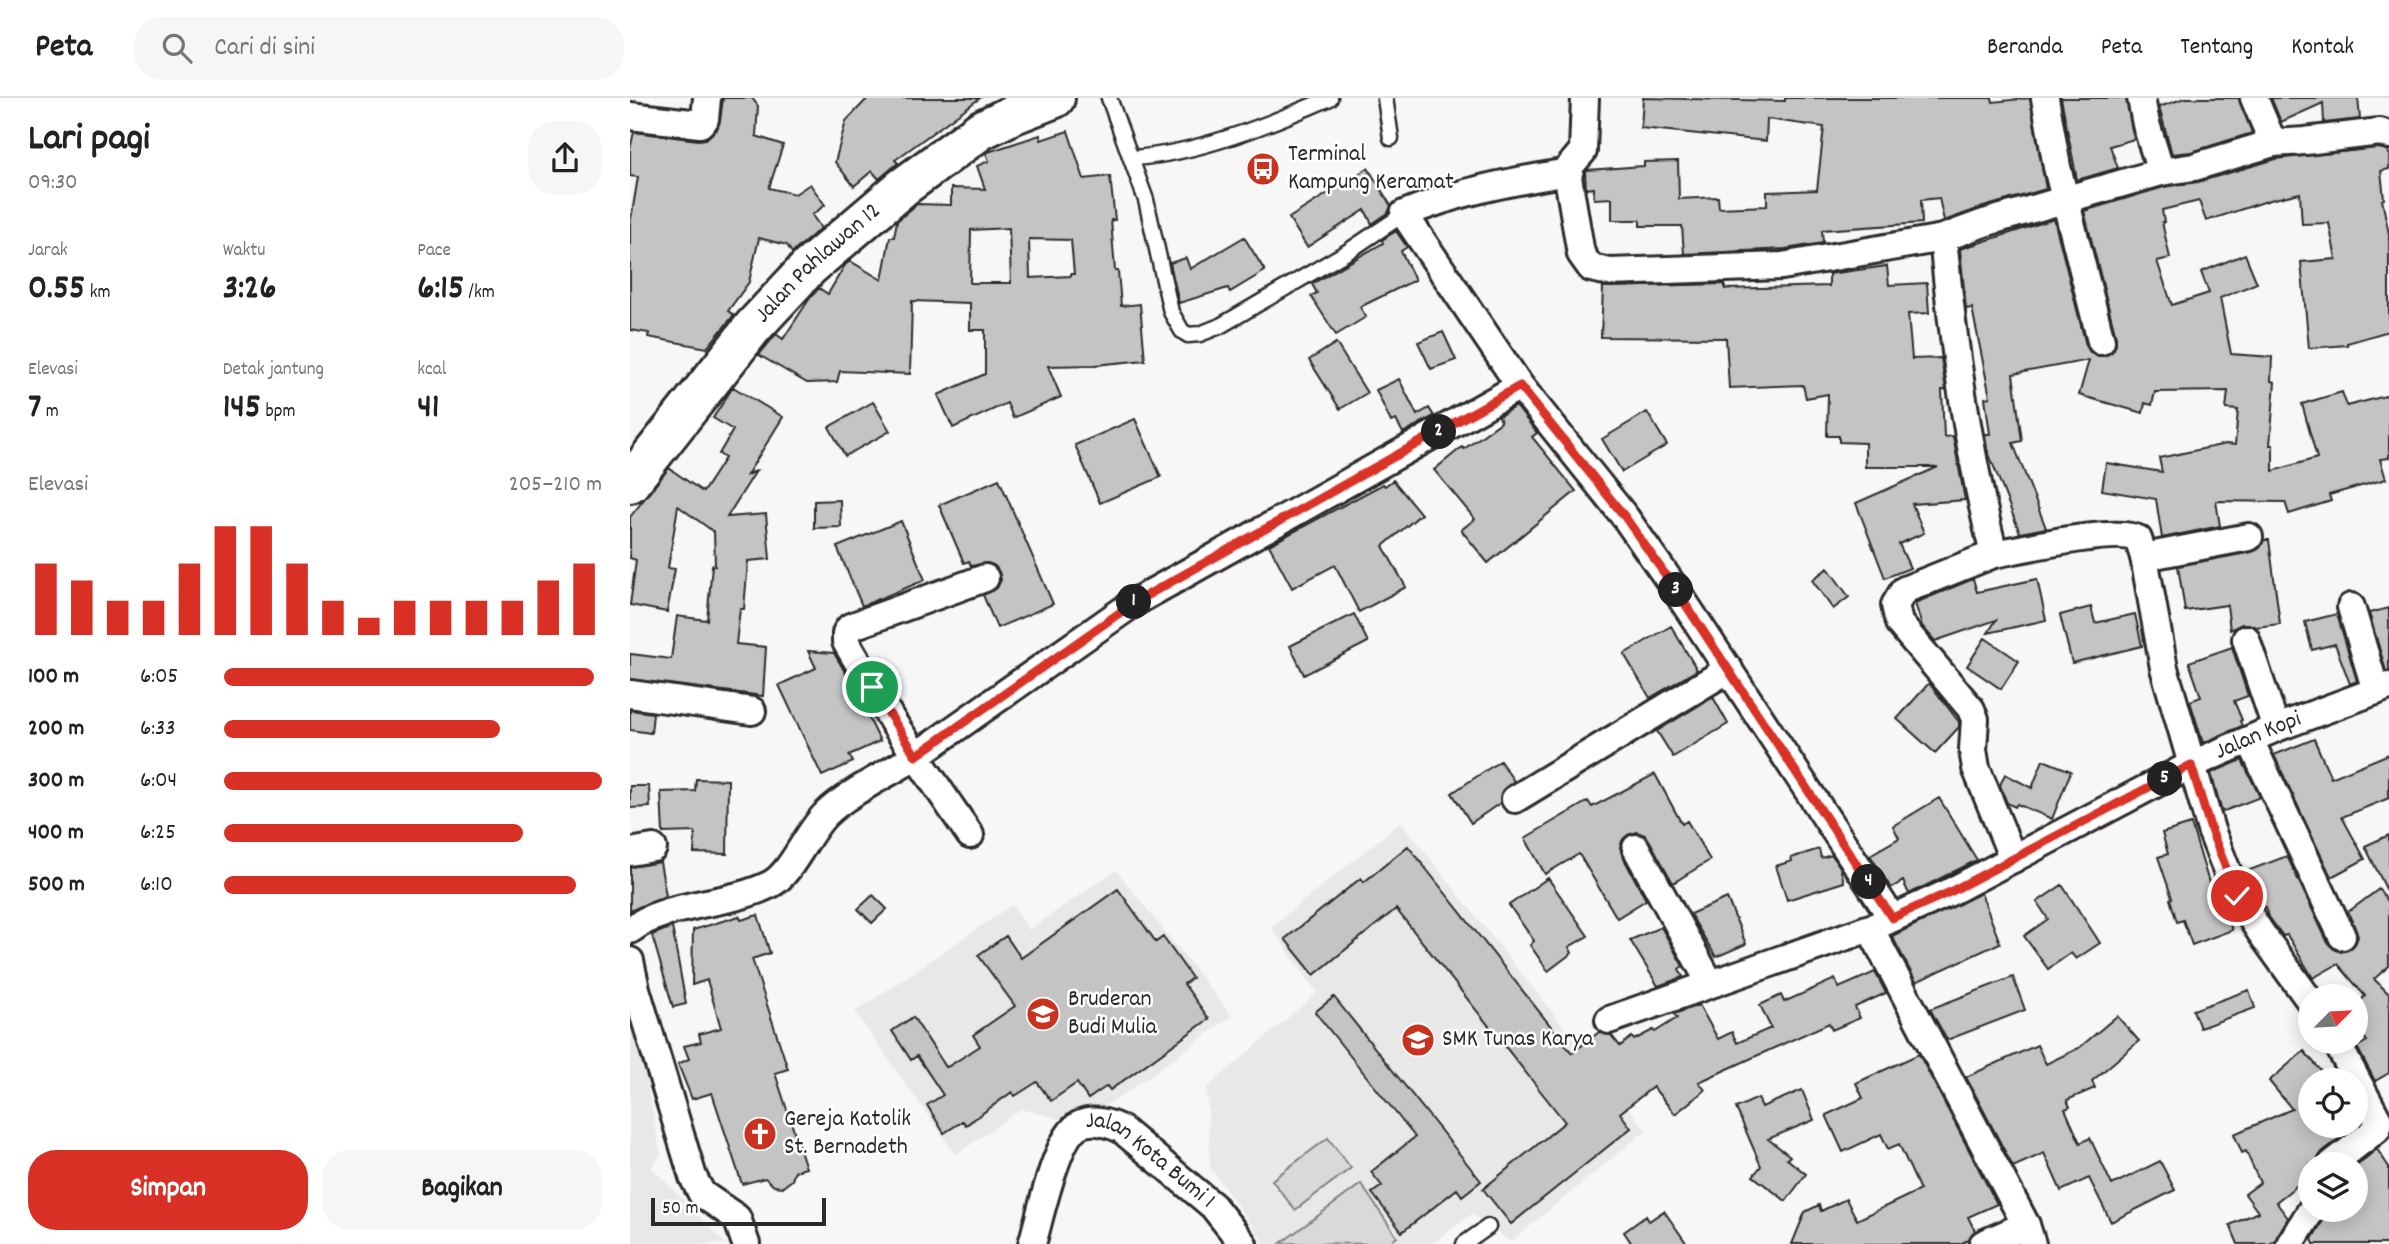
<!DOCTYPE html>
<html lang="id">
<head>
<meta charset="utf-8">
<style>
  :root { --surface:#fff; --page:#f6f6f6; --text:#222; --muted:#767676; --line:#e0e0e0; --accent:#d93025 }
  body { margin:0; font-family:Dekko,sans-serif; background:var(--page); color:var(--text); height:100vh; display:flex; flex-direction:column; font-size:26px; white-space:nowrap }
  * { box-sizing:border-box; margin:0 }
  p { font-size:23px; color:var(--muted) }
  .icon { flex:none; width:38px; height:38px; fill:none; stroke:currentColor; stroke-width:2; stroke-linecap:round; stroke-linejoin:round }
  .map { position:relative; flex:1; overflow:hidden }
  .drawer { display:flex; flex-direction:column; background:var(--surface); width:630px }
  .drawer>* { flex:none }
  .needle { width:46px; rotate:66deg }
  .fabs { position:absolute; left:1668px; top:886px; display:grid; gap:14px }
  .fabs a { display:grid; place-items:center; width:70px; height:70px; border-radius:50%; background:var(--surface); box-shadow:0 4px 18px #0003; font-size:35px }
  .scale { position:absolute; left:21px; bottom:18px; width:175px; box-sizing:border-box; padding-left:7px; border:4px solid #2b2b2b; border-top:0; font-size:19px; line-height:24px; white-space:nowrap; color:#2b2b2b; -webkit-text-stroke:5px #fff; paint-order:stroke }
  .pin { position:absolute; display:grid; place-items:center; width:60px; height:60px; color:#fff; margin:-30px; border:4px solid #fff; border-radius:50%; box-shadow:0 2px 7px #0007 }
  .km { position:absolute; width:35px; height:35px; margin:-18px; border-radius:50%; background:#222; color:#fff; font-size:19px; line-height:35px; text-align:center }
  .round { display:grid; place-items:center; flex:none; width:74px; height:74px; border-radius:28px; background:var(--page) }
  .overview { display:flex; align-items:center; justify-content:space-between; height:119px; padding:0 28px }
  h1 { font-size:38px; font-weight:800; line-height:52px }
  .figures { display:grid; grid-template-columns:repeat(3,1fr); gap:10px; height:119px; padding:7px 28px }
  .figures div { display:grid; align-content:center }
  .figures b { font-size:35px; font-weight:800 }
  .figures small { font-size:19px; font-weight:400 }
  .figures p { font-size:19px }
  .chart { height:196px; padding:14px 28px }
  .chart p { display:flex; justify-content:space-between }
  .chart svg { width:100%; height:126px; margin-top:7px; stroke:var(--accent); stroke-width:6 }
  .cta { display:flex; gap:14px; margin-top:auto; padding:14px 28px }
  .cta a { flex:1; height:80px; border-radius:28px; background:var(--accent); color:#fff; font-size:28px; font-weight:800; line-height:80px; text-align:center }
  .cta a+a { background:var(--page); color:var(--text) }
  ul { padding:0 28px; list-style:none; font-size:23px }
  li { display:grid; grid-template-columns:112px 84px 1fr; align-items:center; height:52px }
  li i { height:18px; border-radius:9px; background:var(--accent) }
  header { display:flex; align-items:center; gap:42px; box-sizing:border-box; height:98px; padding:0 35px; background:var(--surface); border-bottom:2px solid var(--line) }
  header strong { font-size:33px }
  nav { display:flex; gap:38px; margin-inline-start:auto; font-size:24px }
  .search { width:490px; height:63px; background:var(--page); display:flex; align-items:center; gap:18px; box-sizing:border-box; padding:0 24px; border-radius:28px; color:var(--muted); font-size:26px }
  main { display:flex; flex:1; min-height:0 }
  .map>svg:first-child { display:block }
  .built { fill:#e8e8e8 }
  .green { fill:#d9d9d9; stroke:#828282; stroke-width:2 }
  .building { fill:#c4c4c4; stroke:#2b2b2b; stroke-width:2; fill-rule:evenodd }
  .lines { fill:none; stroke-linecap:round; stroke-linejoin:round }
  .lane-casing { stroke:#2b2b2b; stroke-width:19 }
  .street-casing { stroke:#2b2b2b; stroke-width:32 }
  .secondary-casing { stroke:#2b2b2b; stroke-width:44 }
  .lane { stroke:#fff; stroke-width:14 }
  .street { stroke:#fff; stroke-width:26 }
  .secondary { stroke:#fff; stroke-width:38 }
  .route-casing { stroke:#fff; stroke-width:14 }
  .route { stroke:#d93025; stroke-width:9 }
  .labels { text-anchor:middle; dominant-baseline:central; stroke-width:5; stroke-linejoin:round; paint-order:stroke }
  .poi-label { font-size:24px; fill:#2b2b2b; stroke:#fff; text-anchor:start }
  .street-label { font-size:24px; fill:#2b2b2b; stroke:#fff }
</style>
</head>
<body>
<header>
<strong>Peta</strong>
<div class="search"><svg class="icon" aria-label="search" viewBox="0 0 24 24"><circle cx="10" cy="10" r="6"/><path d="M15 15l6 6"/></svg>Cari di sini</div>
<nav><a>Beranda</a><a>Peta</a><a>Tentang</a><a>Kontak</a></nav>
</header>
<main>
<section class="drawer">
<div class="overview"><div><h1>Lari pagi</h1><p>09:30</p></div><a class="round"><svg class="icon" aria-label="share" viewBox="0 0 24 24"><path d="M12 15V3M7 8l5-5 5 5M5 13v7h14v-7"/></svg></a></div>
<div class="figures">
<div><p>Jarak</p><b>0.55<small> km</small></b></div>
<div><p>Waktu</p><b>3:26</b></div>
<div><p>Pace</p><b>6:15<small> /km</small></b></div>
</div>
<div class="figures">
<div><p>Elevasi</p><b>7<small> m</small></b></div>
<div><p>Detak jantung</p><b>145<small> bpm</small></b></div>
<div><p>kcal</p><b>41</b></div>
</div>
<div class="chart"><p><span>Elevasi</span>205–210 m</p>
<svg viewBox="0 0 160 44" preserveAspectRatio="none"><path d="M5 44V19M15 44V25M25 44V32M35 44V32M45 44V19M55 44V6M65 44V6M75 44V19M85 44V32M95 44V38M105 44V32M115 44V32M125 44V32M135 44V32M145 44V25M155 44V19"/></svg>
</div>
<ul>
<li><b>100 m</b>6:05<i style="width:98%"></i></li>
<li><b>200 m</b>6:33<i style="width:73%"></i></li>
<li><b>300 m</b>6:04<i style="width:100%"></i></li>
<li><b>400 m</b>6:25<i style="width:79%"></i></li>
<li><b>500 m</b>6:10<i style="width:93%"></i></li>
</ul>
<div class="cta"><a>Simpan</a><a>Bagikan</a></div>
</section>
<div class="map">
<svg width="1759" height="1146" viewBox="0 0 1759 1146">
  <rect width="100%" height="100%" fill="#f7f7f7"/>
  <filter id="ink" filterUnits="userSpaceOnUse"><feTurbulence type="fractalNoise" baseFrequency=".0143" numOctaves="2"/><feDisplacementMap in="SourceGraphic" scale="14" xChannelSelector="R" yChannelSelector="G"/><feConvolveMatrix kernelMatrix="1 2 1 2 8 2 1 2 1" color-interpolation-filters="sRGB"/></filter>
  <g filter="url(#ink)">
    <!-- built -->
    <path class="built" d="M771,724L1016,1032L881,1144L842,1116L801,1146H635L580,1069L577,990L687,895L641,829Z
      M486,772L602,918L485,1003L435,1022L391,1011L326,1057L225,914L382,807L399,832Z
      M0,900L31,1057L21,1069L96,1146H0Z"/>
    <!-- green -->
    <path class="green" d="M698,1040L721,1070L665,1112L642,1082Z
      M731,1086L767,1139L758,1146L651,1145Z"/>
    <!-- building -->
    <path class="building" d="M93,0H122L128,8L126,38L153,47L139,90L165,96L180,86L195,107L182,117L191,130L162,155L157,147L129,140L119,184L98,213L104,217L77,250L18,239L19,235L0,232V127L8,79L0,78V51L4,34L68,42L76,41L86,32L90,23Z
      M238,0H350L265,62L268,65L249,81L242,73L224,88L205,64L216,23Z
      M1013,0L1155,3V0H1362L1363,4L1400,0L1416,91L1350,110L1314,123L1309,100L1291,102L1292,125L1192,132L1193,145L1155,151L1054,156L1052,128H1010V122H982V100L964,101V90L956,91L955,74L957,72L1014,68V64L1048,63L1049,101L1088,99L1089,110L1137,108V94L1187,92L1194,29L1137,21L1136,43L1011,30Z
      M1431,0H1496L1504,41L1480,48L1488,70L1447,82Z
      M1555,0H1609L1622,35L1561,54L1542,56L1529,9Z
      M1641,0H1728L1730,21L1694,25L1693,5L1651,24Z
      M438,33L454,81L480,78L485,122H481L485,173H488L491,208L510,206L515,262L465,267L418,268L431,299L383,320L377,305L323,330L308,297L355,276V232H340V205L282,203L280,276L210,273L207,284L177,285L129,257L146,236L153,241L180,200L189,190L198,196L215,167L220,163L252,182L260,139H264L267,123L287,106L321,107V90L355,91L347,68L359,63L356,55L358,54L410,37L411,42ZM379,130L381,185H340L341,132ZM399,141L441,142L444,176H441V178L400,180Z
      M1748,50L1758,52L1759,56V71L1751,73L1754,101L1752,102L1759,136V233L1717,245V247L1679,250L1671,164L1706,161L1699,125L1672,126L1670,95L1640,102L1576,123L1569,103L1532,112L1534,124H1532L1540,160L1527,163L1542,207L1579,195L1571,174L1615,156L1627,185L1590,200L1601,256L1642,259L1641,283L1645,284L1640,347H1643V373L1687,360L1672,306L1712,294L1717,308L1759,297V360L1750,361L1756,381L1699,397L1701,403L1659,416L1655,404L1586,403L1590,428L1532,440L1526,401L1472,392L1476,365L1532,374L1529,360L1596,346L1605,347L1608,312L1596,311L1598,293L1525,294L1522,307L1515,305L1513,315L1449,297L1459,262L1383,276L1392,343L1383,345L1416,430L1390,435L1357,351L1355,336H1360L1355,300L1360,299L1342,210L1336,211L1330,151L1424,121L1456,247L1460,254L1466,258H1474L1482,254L1486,247V239L1454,113L1534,89L1568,84L1646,61Z
      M738,70L761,108L758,115L742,126L735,112L677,149L659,120Z
      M766,133L777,149L771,153L785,182L730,209L736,219L706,237L681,198L687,195L682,186L753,145L752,142Z
      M614,139L635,173L600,194L598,190L549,205L540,165L556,160L560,171Z
      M1257,168L1259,187L1297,185L1299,215L1278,216L1282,261L1311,260L1316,292H1312L1314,339L1323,338L1335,402L1282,406L1294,435L1269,446L1280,470L1255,480L1226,405L1308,369H1235V345L1209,344V338H1197L1198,296L1176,300L1173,287L1099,290L1096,240L971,239L973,189L1095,186V191L1199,188V176Z
      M813,234L826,262L801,271L788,244Z
      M706,245L737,295L710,311L679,262Z
      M769,281L787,317L799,310L804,318L773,335L766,322L761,324L746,292Z
      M103,289L153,319L117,377L126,373L97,419L136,416L140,461L118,463L114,511H110L106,546L136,549L133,598L0,581V556L41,561L47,518L77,522L82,467L85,468L84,434L48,408L38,470L45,471L37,514L0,507L6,462L0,460V419L39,370L73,394L95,360L89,356L103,332L83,320Z
      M243,304L260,333L215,358L199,329Z
      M886,308L907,335L902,339L946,393L858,465L831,432L845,421L804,372L832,349L834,351L871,324L869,318Z
      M1017,314L1037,347L992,374L972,341Z
      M505,321L531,379L470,405L445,347Z
      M369,381L423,506L367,530L353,497L367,490L371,482L369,474L365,468L358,465L341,468L339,463L334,465L309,407Z
      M763,382L791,416L753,448L776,489L729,514L705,467L662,490L639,447L753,386L755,388Z
      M210,402L211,429L184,430V403Z
      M271,423L295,482L232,508L207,449Z
      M1634,442H1639L1650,526L1626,529L1618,526H1612L1600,532L1597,507L1555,513L1548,468L1622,454L1630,450Z
      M1198,470L1219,499L1203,511L1182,482Z
      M1343,481L1347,494L1407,481L1416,522L1358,535L1366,522L1305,543L1292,528L1285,505Z
      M1461,509L1465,525L1505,516L1512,548L1442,565L1430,517Z
      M1759,510V573H1756L1739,515Z
      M724,516L738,544L674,577L660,548Z
      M1707,516L1727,583L1720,586L1705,546L1682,552L1675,524Z
      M1041,528L1067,572L1020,600L994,556Z
      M1355,540L1389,563L1371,591L1337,568Z
      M1602,549L1618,598L1604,603L1612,622L1610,623L1612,628L1573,645L1560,603L1571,599L1559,564Z
      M178,553L204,555L226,593L250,643L219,657L223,664L192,678L149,587L186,570Z
      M1299,585L1329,624V629L1305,655L1267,621Z
      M1083,599L1098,626L1043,659L1027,633Z
      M0,612L23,615L21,635L0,632Z
      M1684,641L1701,680L1759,656V700L1712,719L1735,761L1701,779L1644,657Z
      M1413,662L1441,673L1422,721L1387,706L1385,709L1377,705L1370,687L1375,676L1402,690Z
      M1612,662L1630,699L1592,714L1581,675Z
      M870,663L884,683L872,693L870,705L841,725L822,695Z
      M1025,676L1052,726L1057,723L1080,762L1043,785L1019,742L1015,737L1007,734L998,737L993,741L990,749L992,757L1016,802L987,820L949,756L915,776L895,740L958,703L962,709Z
      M66,681L98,682L97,756L64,755L65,734L33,735L31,694L65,693Z
      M0,688H19L20,709L0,710Z
      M1309,700L1347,762L1279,796L1273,783L1261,790L1240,757L1269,740L1263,728Z
      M1561,726L1588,814L1594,811L1602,832L1562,847L1553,822L1547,824L1540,801L1542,800L1528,759L1538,756L1532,735Z
      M1759,737V797L1735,748Z
      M778,748L942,955L969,934L981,937L990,948L1002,939L1004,942L1023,932L1025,934L1047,920L1044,916L1069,907L1088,941L1102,934L1107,945L1141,930L1130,907L1151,897L1154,904L1205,881L1209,890L1245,874L1256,895L1225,909L1230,920L1202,932L1199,925L1069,984L1075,992L1045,1016L1023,989L990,1015L1001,1030L881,1126L853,1091L935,1024L766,811L684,877L655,841L731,780L734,784Z
      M1189,751L1191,760L1202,757L1210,769L1214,784L1157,802L1146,768L1162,763L1161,760Z
      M1657,758L1698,845L1704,851L1711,854L1718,852L1725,846L1728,839L1726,832L1718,814L1749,791L1759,805V868L1744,881L1759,896V975L1745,983L1727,949L1737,943L1726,930V908L1735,898L1708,866L1683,880L1657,837L1653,838L1639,819L1636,809L1633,810L1627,800L1617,773Z
      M30,764L36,798L0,813V769Z
      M918,780L958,838L939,849L942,855L918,873L900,847L904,843L879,807Z
      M1432,787L1470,845L1446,861L1441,855L1418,871L1394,838L1418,821L1407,804Z
      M488,791L526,844L533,839L562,880L554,886L579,921L480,992L477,988L458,1001L447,985L421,1003L407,984L385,998L382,994L336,1027L333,1023L314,1035L297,1007L313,997L287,958L281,962L262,933L283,919L316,969L319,968L350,948L343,937L385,908L348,857L376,838L391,860Z
      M1351,795L1370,845L1286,884L1262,838Z
      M243,797L257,811L242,825L228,811Z
      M1097,800L1116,846L1086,859L1060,816Z
      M128,817L140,855L122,861L158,971L145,975L176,1070L165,1073L162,1082L153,1089L144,1088L135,1080L112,1086L82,995L62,1001L48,966L59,961L54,948L71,944L69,936L91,930L77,882L62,887L63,832L109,818L111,822Z
      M42,829L56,906L43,909L22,837Z
      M1031,829L1053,868L1049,871L1053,879L1028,888L1000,842Z
      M1383,879L1395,912L1317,942L1300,911Z
      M1619,892L1625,910L1570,930L1563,912Z
      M704,899L851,1083L832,1098L827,1091L772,1134L742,1095L752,1088L741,1074L785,1039L685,914Z
      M1487,918L1509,943L1462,983L1465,990L1437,1002L1440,1009L1435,1011L1450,1045L1460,1040L1482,1087L1530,1063L1545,1092L1481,1124L1459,1080L1431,1093L1414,1055L1383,1069L1336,979L1407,947L1416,966L1449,950Z
      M1674,953L1699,982H1680V1027H1726L1692,1054L1687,1066H1680V1077L1646,1104L1658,1120L1645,1142L1640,1146H1608L1600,1127L1628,1114L1615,1096L1630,1085L1616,1053L1612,1055L1604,1036L1662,1011L1639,983Z
      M1289,956L1367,1106L1338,1119L1345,1133L1338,1142L1330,1146H1162L1175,1114L1189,1107L1191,1113L1216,1101L1227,1122L1290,1092L1269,1046L1258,1051L1251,1036L1213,1054L1196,1017L1233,1000L1226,985Z
      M1172,992L1184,1022L1138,1041L1160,1058L1157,1061L1176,1076L1156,1103L1123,1078L1131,1068L1106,1010L1128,1000L1132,1009Z
      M1747,1051L1759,1069V1146H1684L1682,1141L1697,1116L1706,1111H1726V1068Z
      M1034,1113L1057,1146H1002L994,1134L1016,1118L1019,1123Z"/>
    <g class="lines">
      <defs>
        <path id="lane" d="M479,0L516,102L541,214L552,233L558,237L570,236L590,228L717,154L774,116
          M755,0L761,40
          M502,60C567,56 640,26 700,0
          M834,1146L858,1129"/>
        <g id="street">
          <path d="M955,0L953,53L941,67L938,79L951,156L961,170L980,174L1152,168L1313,140C1323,246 1338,353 1364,456C1390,451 1488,429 1508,441L1514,459L1534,570L1581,732L1607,798L1631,835L1680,903"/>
          <path d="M1415,0L1427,69L1471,243"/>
          <path d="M1624,0L1643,45L1675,43L1750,34L1759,37"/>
          <path d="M0,18L70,26L75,21L77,0"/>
          <path d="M938,74C880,84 829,93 774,116L890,288L995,419L1046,492L1262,820"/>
          <path d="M1531,74L1564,69L1643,45"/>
          <path d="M1313,140L1354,125L1531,74L1516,26L1511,0"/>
          <path d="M1364,456L1274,492L1265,507L1269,525L1341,611L1345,621L1343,652L1346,670L1383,761"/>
          <path d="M1514,459L1619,439"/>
          <path d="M355,480L220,529L216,535V544L263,624L286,658L505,504L890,288"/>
          <path d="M1721,509L1746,593"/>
          <path d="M1616,541L1646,630"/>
          <path d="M0,596L122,613"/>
          <path d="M1620,642L1712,838"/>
          <path d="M885,701L1099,571"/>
          <path d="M1006,750L1080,885"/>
          <path d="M0,754L23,750"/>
          <path id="s1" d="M1248,827L1320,794L1561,667L1646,630L1759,588"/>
          <path d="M0,832C36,804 98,808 141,786C162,775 177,734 196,716C217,695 260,675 286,658L340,737"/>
          <path d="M0,863L6,891L63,1079L72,1096L107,1120L116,1146"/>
          <path d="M979,922L1240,830L1396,1127L1402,1146"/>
          <path d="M1702,1066L1747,1031L1749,1024L1706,943"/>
          <path id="s2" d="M402,1146C410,1120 426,1039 449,1027C463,1020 478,1025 491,1031L583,1108L613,1146"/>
          <path d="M1353,1146L1396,1127"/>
          <path d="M1660,1146L1682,1111"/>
        </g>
        <g id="secondary">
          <path id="s3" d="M0,385L123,229L179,169L273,89L351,32L384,16L425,0"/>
        </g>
      </defs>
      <!-- lane casing -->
      <use href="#lane" class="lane-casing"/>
      <!-- street casing -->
      <use href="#street" class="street-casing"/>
      <!-- secondary casing -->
      <use href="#secondary" class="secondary-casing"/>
      <!-- lane -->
      <use href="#lane" class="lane"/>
      <!-- street -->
      <use href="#street" class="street"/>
      <!-- secondary -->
      <use href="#secondary" class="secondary"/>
    </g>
  </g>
  <g class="lines" filter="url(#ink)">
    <defs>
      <path id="route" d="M242,589L286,658L505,504L890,288L995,419L1046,492L1262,820L1320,794L1561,667L1581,732L1607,798"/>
    </defs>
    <!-- route casing -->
    <use href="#route" class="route-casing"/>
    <!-- route -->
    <use href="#route" class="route"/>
  </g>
  <!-- icons -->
  <defs>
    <symbol id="bus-disc" viewBox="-11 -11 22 22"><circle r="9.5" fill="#c8321e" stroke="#fff"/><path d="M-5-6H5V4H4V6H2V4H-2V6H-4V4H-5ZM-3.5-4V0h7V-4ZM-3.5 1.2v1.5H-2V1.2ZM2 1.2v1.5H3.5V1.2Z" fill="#fff"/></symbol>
    <symbol id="university-disc" viewBox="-11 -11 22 22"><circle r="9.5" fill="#c8321e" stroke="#fff"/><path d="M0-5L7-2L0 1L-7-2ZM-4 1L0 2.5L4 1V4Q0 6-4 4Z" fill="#fff"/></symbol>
    <symbol id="school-disc" viewBox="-11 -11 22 22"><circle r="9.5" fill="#c8321e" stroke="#fff"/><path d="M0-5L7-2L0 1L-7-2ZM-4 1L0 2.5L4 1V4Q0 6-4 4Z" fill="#fff"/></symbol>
    <symbol id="church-disc" viewBox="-11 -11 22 22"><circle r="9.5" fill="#c8321e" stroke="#fff"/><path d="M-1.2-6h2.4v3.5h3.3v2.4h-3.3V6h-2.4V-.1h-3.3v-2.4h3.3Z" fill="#fff"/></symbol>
  </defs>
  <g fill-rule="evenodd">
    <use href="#bus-disc" x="614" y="52" width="38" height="38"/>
    <use href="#university-disc" x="394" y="897" width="38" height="38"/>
    <use href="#school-disc" x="769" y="923" width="38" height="38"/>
    <use href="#church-disc" x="111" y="1017" width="38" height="38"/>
  </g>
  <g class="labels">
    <!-- poi labels -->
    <g class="poi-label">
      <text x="658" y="57">Terminal<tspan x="658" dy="28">Kampung Keramat</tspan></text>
      <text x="438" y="902">Bruderan<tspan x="438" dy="28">Budi Mulia</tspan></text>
      <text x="812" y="942">SMK Tunas Karya</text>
      <text x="154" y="1022">Gereja Katolik<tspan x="154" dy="28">St. Bernadeth</tspan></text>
    </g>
    <!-- street labels -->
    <g class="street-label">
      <text stroke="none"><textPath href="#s3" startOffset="290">Jalan Pahlawan 12</textPath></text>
      <text stroke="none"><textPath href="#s1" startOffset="425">Jalan Kopi</textPath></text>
      <text stroke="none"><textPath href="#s2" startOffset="214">Jalan Kota Bumi 1</textPath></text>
    </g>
  </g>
</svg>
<div class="fabs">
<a><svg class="needle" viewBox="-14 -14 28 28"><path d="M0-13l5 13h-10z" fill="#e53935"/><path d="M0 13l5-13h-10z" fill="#767676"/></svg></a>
<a><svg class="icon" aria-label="locate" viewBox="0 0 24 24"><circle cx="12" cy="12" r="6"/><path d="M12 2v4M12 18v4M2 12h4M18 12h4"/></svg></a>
<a><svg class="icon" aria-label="layers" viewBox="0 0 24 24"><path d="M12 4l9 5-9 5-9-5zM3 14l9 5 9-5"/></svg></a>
</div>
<div class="scale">50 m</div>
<div class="pin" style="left:242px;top:589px;background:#1e9e55"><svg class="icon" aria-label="arrive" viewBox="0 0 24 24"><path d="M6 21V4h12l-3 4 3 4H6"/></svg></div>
<div class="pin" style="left:1607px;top:798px;background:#d93025"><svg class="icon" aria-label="check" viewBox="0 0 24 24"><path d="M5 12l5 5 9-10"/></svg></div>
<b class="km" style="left:504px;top:504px">1</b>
<b class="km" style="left:809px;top:334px">2</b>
<b class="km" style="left:1046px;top:492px">3</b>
<b class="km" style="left:1239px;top:784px">4</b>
<b class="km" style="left:1535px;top:681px">5</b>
</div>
</main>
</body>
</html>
